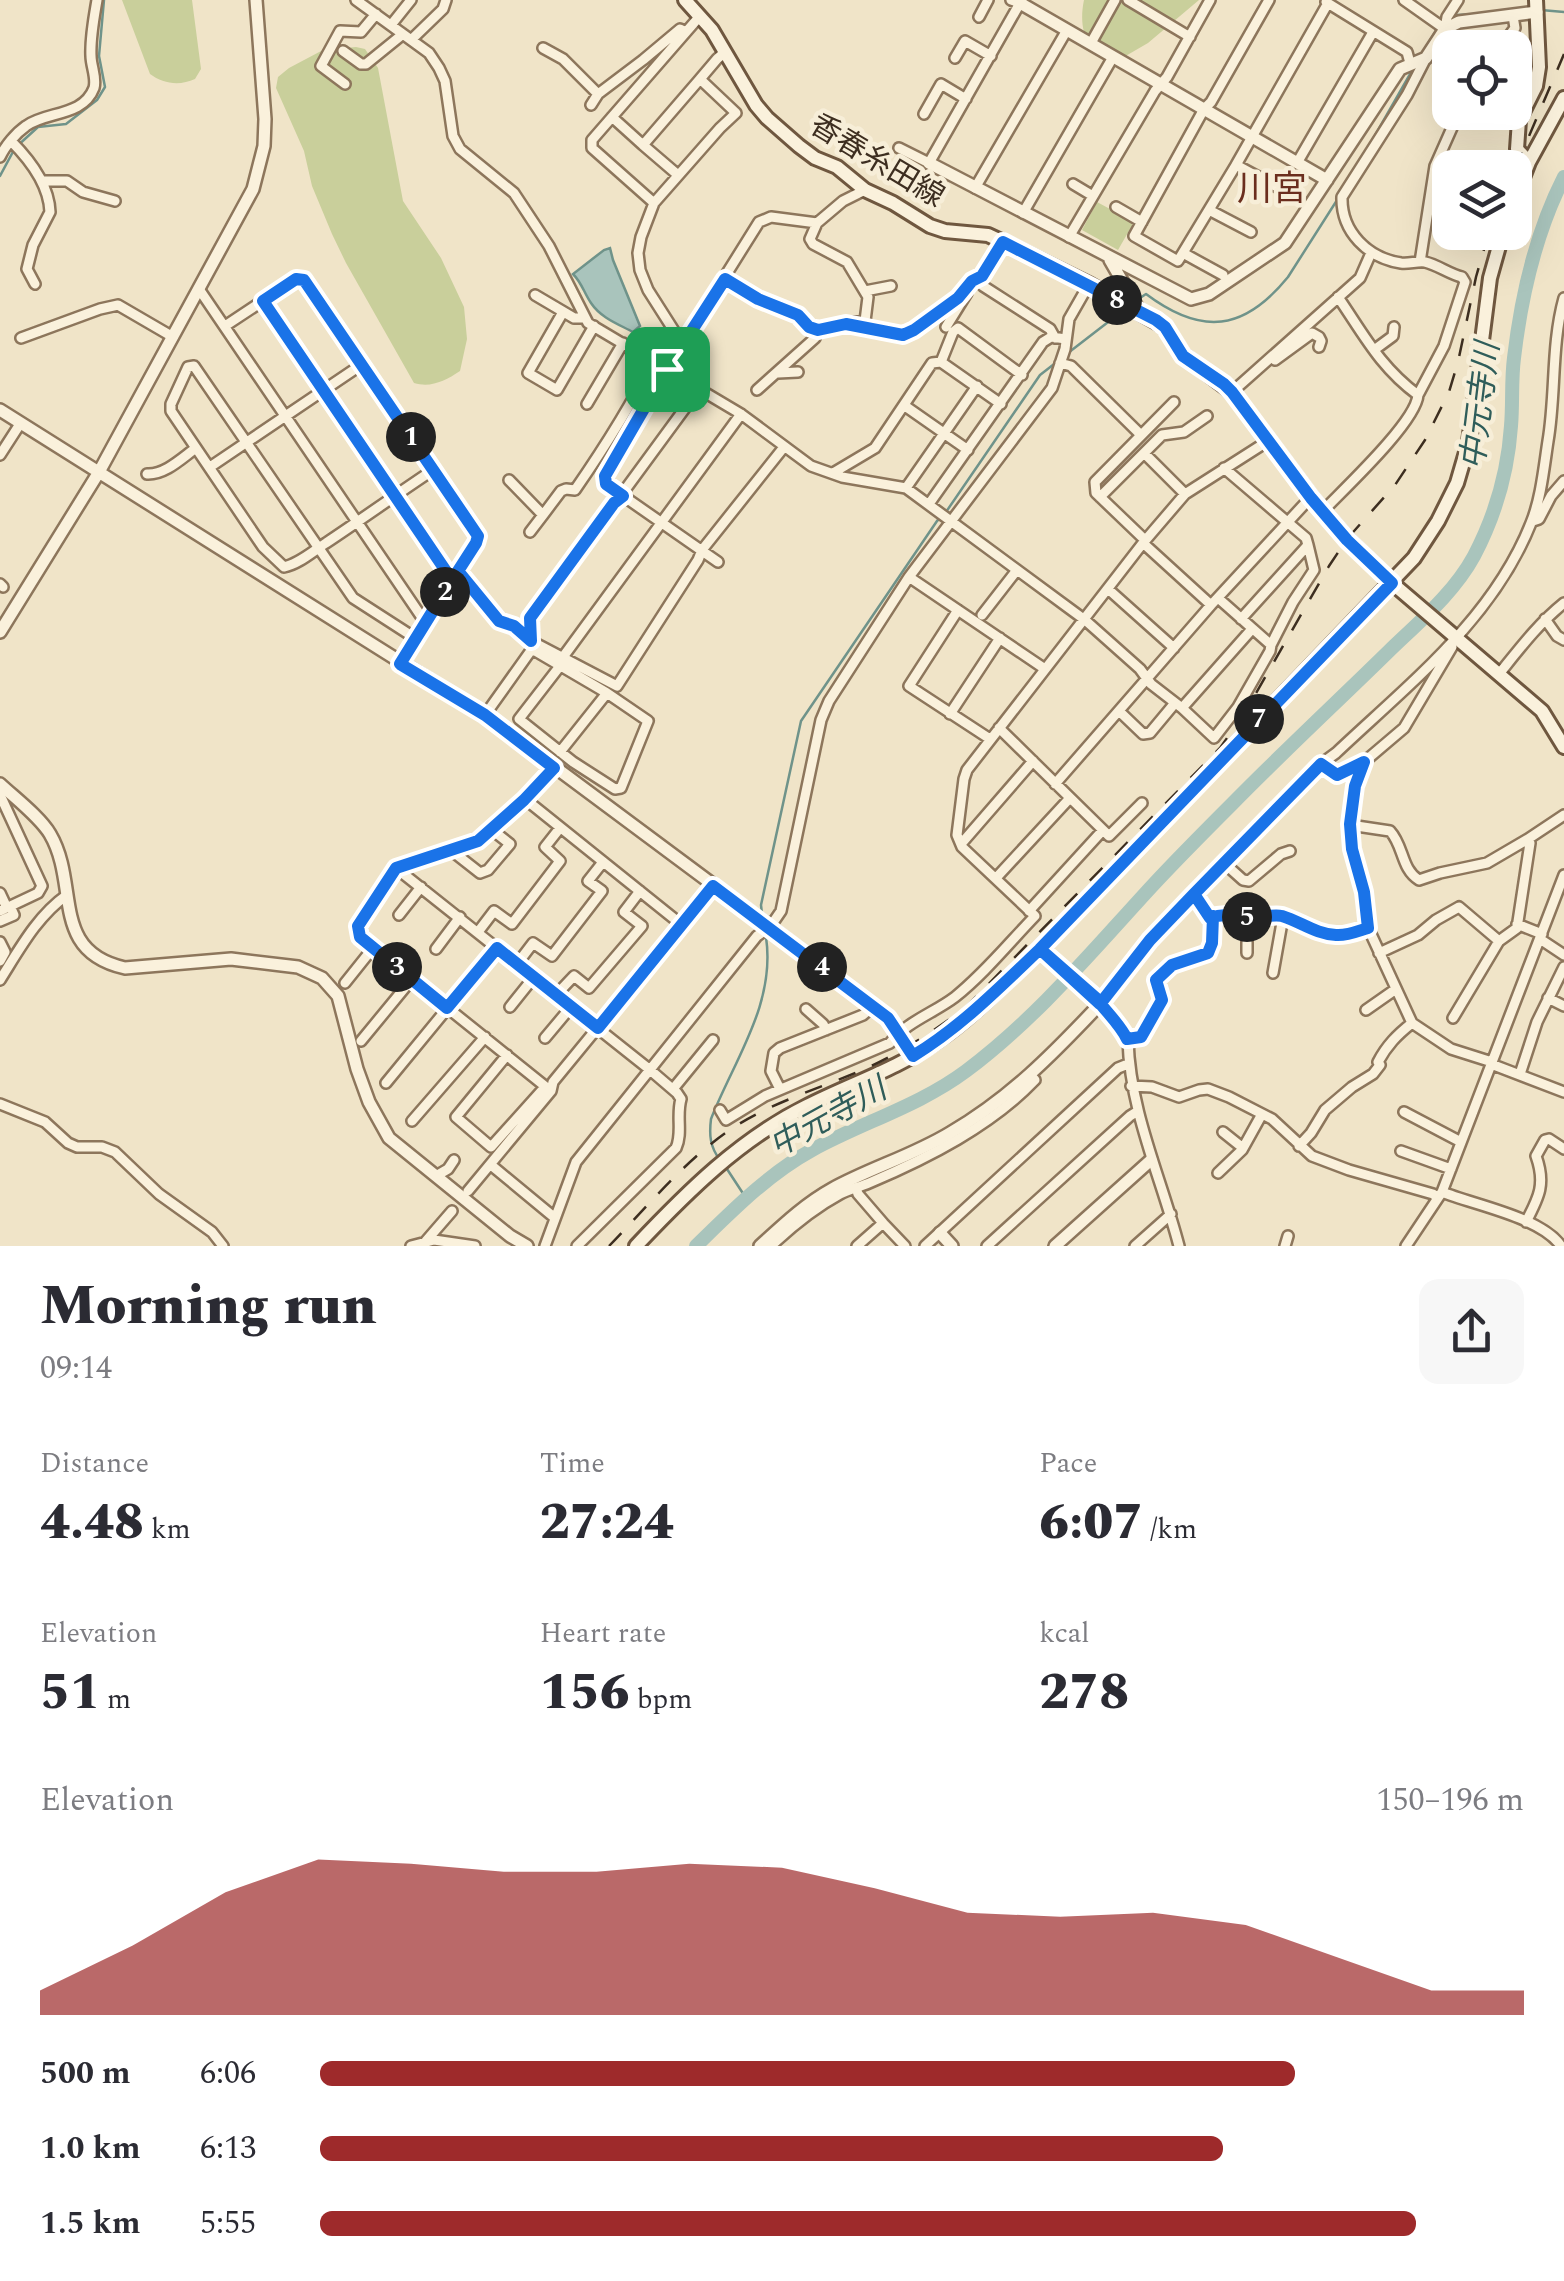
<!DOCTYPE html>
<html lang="en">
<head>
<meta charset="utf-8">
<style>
  :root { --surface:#fff; --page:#f7f7f7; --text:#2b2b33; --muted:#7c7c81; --accent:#9e2a2b }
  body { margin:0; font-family:Spectral,"Noto Sans JP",serif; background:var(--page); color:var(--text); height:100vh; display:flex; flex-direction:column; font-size:38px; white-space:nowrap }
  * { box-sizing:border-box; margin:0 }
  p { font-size:32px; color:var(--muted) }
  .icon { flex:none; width:55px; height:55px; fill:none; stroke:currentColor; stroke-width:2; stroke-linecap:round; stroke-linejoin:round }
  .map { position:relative; height:1246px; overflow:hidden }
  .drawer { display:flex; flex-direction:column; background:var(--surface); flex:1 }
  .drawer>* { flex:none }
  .fabs { position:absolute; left:1432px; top:30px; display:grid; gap:20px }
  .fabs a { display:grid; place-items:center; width:100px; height:100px; border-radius:20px; background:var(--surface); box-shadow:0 10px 40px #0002; font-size:50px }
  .pin { position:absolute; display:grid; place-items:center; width:85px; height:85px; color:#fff; margin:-42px; border-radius:20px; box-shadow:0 5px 15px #0006 }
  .km { position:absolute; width:50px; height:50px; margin:-25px; border-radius:50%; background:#222; color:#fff; font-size:28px; line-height:50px; text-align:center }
  .round { display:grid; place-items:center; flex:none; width:105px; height:105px; border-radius:20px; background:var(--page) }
  .head { display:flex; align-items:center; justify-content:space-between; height:170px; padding:0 40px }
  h1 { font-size:55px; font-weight:800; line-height:75px }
  .figures { display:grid; grid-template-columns:repeat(3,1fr); gap:15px; height:170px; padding:10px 40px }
  .figures div { display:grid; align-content:center }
  .figures b { font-size:50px; font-weight:800 }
  .figures small { font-size:28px; font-weight:400 }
  .figures p { font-size:28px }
  .chart { height:280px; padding:20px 40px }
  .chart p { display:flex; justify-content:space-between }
  .chart svg { width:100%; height:180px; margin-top:10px; fill:var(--accent); opacity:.7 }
  ul { padding:0 40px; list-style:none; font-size:32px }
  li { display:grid; grid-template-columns:160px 120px 1fr; align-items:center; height:75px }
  li i { height:25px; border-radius:12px; background:var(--accent) }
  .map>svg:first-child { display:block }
  .green { fill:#c9cf9b }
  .water { fill:#a9c4bc; stroke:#6f938a; stroke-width:2.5 }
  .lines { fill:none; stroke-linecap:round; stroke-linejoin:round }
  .stream { stroke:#6f938a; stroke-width:2.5 }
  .river { stroke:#a9c4bc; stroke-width:14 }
  .minor-casing { stroke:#8d765c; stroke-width:14 }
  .tertiary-casing { stroke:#8d765c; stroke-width:16 }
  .secondary-casing { stroke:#6f573f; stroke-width:18 }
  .minor { stroke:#faf1dc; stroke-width:9 }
  .tertiary { stroke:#faf1dc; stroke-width:11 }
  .secondary { stroke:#faf1dc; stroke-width:12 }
  .rail { stroke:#3d2e20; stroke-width:2.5; stroke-dasharray:18 18; stroke-linecap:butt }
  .route-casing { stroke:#fff; stroke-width:20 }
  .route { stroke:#1a73e8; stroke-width:12 }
  .labels { text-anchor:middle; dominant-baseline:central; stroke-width:9; stroke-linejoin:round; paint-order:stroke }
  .street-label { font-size:30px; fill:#3d2e20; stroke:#f7eed8 }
  .water-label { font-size:32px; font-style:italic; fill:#2f5d5a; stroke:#f7eed8 }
  .quarter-label { font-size:35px; fill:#6b2e1e; stroke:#f7eed8 }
</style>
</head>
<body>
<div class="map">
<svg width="1564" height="1246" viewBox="0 0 1564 1246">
  <rect width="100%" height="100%" fill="#f0e4c8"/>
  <!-- green -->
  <path class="green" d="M122,0H192L201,69L195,79C180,86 163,84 150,74Z
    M1084,0H1199L1148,43L1117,61C1086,55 1078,29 1084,0Z
    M356,47L365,49L378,68L403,201L441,258L464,307L467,339L460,371C445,381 431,388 414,383L346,263L332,234L312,186L304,151L276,88L278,77L289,68L323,50Z
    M1097,202L1134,222L1118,250L1082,230Z"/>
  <!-- water -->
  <path class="water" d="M610,248L613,260L640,326L633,332C618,324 601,318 591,303C584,293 582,283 573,274L604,250Z"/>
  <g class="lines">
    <!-- stream -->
    <path class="stream" d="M1541,10L1564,12
      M1452,19L1457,15L1478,14
      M1423,52L1437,29
      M1366,151L1414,67
      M0,176L15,148L38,127L66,124L97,100L105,87L99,56L104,0
      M1140,298L1146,294C1202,336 1244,331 1288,277L1339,197
      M1068,353L1125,309
      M762,914L761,905L801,721L937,521L946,512L1040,375L1058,361
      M720,1160C710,1147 709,1135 711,1119C734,1060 776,1004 766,937
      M725,1166L746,1198"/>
    <!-- river -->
    <path class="river" d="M696,1246C732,1211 768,1174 812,1150C863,1122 919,1106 966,1071C1037,1018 1093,950 1153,885C1179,857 1205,831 1232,804C1283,752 1337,702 1389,651C1419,622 1454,593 1474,556C1495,516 1508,471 1511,426C1513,404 1511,381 1514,358C1521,298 1536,232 1564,177"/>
    <defs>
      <path id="minor" d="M356,0L418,45L429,53L439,68L445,81L453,136L460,149L514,193L549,246L588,323L741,414L811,466L842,477L906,488L1085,620L1140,669L1151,684L1182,708L1252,629
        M1128,0L1190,37
        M1269,0L1211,102L1204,109L1134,236L1178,261L1236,165L1328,3
        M1404,0L1445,29L1447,17L1458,0
        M1326,2L1407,52L1410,63
        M979,17L988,0
        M391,25L411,0
        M411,40L443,9L446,0
        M1091,43L1115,0
        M543,48L563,59L598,94
        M1500,48L1515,28L1513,16
        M343,51L361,64H366L403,34
        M955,58L965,41L991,56
        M345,84L321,66L340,31L361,32L376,14
        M591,105L598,94L643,60L680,29L684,31
        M924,114L941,84L966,99
        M612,117L643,145
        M11,141C30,160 49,184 50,212L33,245L27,269L35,284
        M899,148L929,163L1020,3L1011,0
        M0,157C5,146 16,133 26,126C46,111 83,117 94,88C97,78 91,66 91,56C90,38 94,18 97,0
        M1297,163L1373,32
        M1236,165L1277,187
        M678,175L643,145L700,79
        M42,181H67L83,192L115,201
        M1073,184L1093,196
        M975,188L1067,30
        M654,203L592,148V140L700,16
        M1116,207L1142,222
        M1209,210L1251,232
        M1023,213L1113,57
        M817,223L810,239L813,244L847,262L868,297L865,321L854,322
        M1069,237L1155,91L1167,77L1210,0
        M1183,253L1223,275
        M1420,262L1435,166L1459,112
        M981,276L983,286L1050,329L1055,338
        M725,279L758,299L798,315L809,327L818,330L846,324L903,335L914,330L958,299L972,281L981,276L1003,242
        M199,289L425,622
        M865,291L891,286
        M535,295L574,318H585
        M263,301L452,581
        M563,312L528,373L557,390L594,326
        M225,326L296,279L304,280L477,536L476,543L400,664
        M946,327L967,293
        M21,338L100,309L118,305L173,337
        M683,345L648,290L640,270L638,253L641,237L654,203L720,128L736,113L700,79L717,59L725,52
        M1374,350L1393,336L1394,327
        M1275,360L1312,333L1319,337L1321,341L1319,347
        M941,362L953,332L958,328L1022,375
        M1060,363L1071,366L1141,435
        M778,373L798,372
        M699,389L531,618V641L617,686L698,560L702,550L784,447
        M757,390L815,338L818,330
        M1232,392L1360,278L1371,253
        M1418,395L1444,346L1465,282L1462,277C1449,274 1438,265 1425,262C1417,261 1409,264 1401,263C1368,258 1341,232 1342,197L1407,95L1426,58
        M587,404L623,343
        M905,406L968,450
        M1144,453L1185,494
        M0,455L20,424
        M210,467L361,365
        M1224,468L1306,538L1308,545L1241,619
        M833,473L875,448L932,363L941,362L1001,404
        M147,474C165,475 182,458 196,448
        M509,480L543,515L561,491L566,489L575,490C604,448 631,406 653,361
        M906,488L977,386
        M1100,497L1162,435L1184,432L1207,416
        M929,504L1043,342L1051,337L1066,339
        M1323,511C1344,489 1416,422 1418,395C1380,367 1364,335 1338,297
        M1533,521L1539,519L1551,496L1564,481
        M530,532L543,515
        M1145,540L1096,493L1095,482L1174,402
        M1143,543L1211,605
        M718,562L606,484L605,475L667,369L759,222L771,217L817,223L843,201L865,190
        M458,571L499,621L513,627L531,641L532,649L485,715
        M909,577L1045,669
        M0,584L3,587
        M1108,589L1174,648
        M958,610L909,686L990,739
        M982,615L1017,570
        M1545,619L1557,636L1564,640
        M415,638L353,598L194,366L188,367L171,404V411L263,547L284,567C299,564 313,551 326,543C362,519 397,494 433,470
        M1271,645L1293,602L1314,570L1308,545
        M532,649L607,693L648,721L621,788L615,789L573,762L519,719L560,666
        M563,657L741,414
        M1499,674C1520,648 1538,624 1564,603
        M1182,708L1214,738L1238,707L1270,651L1271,645L1218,598
        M1119,711L1143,734L1150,733L1175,703
        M950,714L1000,638
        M999,728L1103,830L1029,911
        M560,752L607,693
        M1364,762L1355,786L1350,825L1352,849L1360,871L1370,932L1412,1023L1451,1049L1492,1062
        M1321,764L1336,753C1409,684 1493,619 1531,523C1541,499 1544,467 1548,441C1556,394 1551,345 1564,298
        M1055,784L1211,605L1311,497
        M0,795L42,886L38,893L0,911
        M525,799L682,925
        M1350,825L1390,831C1404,846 1401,869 1419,880L1440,873L1487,863L1528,839
        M1103,830L1109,836L1142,803
        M961,844L1033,761
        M452,851L480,873L488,870L510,844L491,829
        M1224,863L1243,880L1249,881L1281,854L1290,851
        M396,868L649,1069L677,1093L681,1099C676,1116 683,1133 676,1148L577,1246
        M996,878L1070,798
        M0,893L7,908
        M1194,894L1210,918L1229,914L1261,917L1277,915L1315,931L1336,935L1368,928
        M399,915L421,887
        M0,921L14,915L10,906
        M1517,924L1542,934
        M478,932L494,911L512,924L560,861L545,847L560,828
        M1540,939L1564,955
        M0,942L5,952L0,961
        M436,949L460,917
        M1040,949L1095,998L1125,1033L1128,1040C1130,1112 1161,1177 1179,1246
        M1247,953V917
        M1379,953L1418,935L1436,920L1459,907L1499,941
        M517,964L533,943L552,956L602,891L588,881L603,862
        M1273,973L1283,917
        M0,980C19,950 37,916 67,895
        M345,983L373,948
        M556,995L574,976L589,988L642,926L624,912L640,891
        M1548,998L1564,1006
        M1100,1004L1150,940L1321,764L1337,775L1364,762L1404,728L1452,647
        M510,1007L534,977
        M806,1009L823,1024L826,1030
        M1366,1010L1396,989
        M1453,1018L1499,941L1517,928L1530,843L1528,839L1564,815
        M545,1038L571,1007
        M1127,1039L1141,1037C1153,1014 1167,1009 1155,983C1167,963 1187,961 1208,953L1212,943L1213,917
        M361,1041L412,979
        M507,1055L456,1117L491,1147L545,1087
        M1491,1064L1564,1092
        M1520,1074L1537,1022L1564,967
        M386,1083L497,948
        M1131,1086L1152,1087L1179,1097L1199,1090L1208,1089L1229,1097L1272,1119L1312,1156L1349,1170L1433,1194L1438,1198
        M673,1089L713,1040
        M780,1089L771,1071L774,1053L780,1048L863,1015L872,1007
        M551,1091L373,948L360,937L358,926L396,868L478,841L525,799L554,768
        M0,1104L45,1122L68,1143L77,1147H102L115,1152L159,1194L212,1232L223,1246
        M720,1110L726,1120L765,1096L890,1043C906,1022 934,1013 955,997C984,974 1009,943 1035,916L962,847L957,835L964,779L967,770L1143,543L1185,494L1268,441
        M1404,1112L1461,1142
        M412,1121L485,1037
        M1223,1132L1243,1148
        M1299,1146L1311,1133L1325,1110L1352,1087L1373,1074L1380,1065L1378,1062C1387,1045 1397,1035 1412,1023
        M1401,1151L1451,1169
        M491,1165L555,1218
        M1218,1173L1242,1150L1262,1114
        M436,1176L448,1169L454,1160
        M856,1188L858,1194L883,1223
        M468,1191L551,1091L553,1082L713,887
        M1442,1192C1474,1205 1541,1217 1561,1246
        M1526,1222C1539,1197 1546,1184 1536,1156L1545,1140L1549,1139L1564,1149
        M426,1241L452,1211
        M411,1246L434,1240L475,1246
        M545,1246L576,1162L757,936L770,927L781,911L821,720L829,701L909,577L1052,388L1065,349L1069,319L1089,284
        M771,1246C791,1227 816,1207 840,1194C849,1189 860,1187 869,1183C928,1158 991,1126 1035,1080L1030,1075
        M857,1246L883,1223L905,1246
        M925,1246L1118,1068L1128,1064
        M987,1246L1130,1116L1138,1111
        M1135,1246L1171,1214
        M1285,1246L1288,1236
        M1406,1246L1442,1192L1564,875"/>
      <path id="tertiary" d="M1021,0L1020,3L1327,180
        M929,163L1191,299L1209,294L1285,243L1400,69L1426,58L1445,29L1459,22L1537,12
        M1110,260L1140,312
        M0,410L485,715L770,927L888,1018L913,1056
        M0,632L99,472L253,189L264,146L265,119L256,0
        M0,784C15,798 40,817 50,834C80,885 49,951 125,968L231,959L298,967L322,978L338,996L357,1069L369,1102L389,1138L510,1236L527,1246
        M940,1233L952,1246
        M760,1246C783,1225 805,1204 832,1189C870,1168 912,1156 950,1133C1010,1098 1053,1054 1100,1004
        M1055,1246L1151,1160"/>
      <path id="secondary" d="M685,0L712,30L756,105L767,118L799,146L815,158L837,167L865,190L893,203L930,226L945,231L988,235L1003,242L1089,284L1165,327L1183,355L1232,392L1311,497L1347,539L1392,583L1542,711L1564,747
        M1529,162L1517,149L1519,120L1536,86L1539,67L1536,0
        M1515,198L1529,162L1564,98
        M636,1246C687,1192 740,1139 807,1106C850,1084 897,1069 937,1041C975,1015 1007,980 1040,949L1414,558L1438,521L1457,483L1469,442L1490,278L1503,232"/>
    </defs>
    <!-- minor casing -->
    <use href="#minor" class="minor-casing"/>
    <!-- tertiary casing -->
    <use href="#tertiary" class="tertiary-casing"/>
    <!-- secondary casing -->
    <use href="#secondary" class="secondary-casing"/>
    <!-- minor -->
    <use href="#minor" class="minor"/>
    <!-- tertiary -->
    <use href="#tertiary" class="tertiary"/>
    <!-- secondary -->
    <use href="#secondary" class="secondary"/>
    <!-- rail -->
    <path class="rail" d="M1515,169L1564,54
      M609,1246C650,1204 689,1155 739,1124C777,1101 820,1088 860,1071C899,1054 933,1032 966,1007L1220,748L1244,714L1329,566L1347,539L1395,485L1425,440L1449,392L1458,362L1476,277L1489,232"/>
  </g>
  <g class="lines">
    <defs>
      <path id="route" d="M667,369L605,476L606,484L623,496L614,503L530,618L531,641L514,626L499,621L458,571L476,543L478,536L304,280L296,279L263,301L452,580L400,664L485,715L554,768L524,800L478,841L396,868L358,926L360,937L447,1008L497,948L598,1028L713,886L888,1018L913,1056C961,1027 1000,987 1040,949L1100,1004L1150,940L1194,894L1210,918C1227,912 1241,917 1258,917C1267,917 1274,914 1282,916C1301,922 1316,934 1336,935C1347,936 1358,931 1368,928L1364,892L1352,849L1350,824L1355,786L1364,762L1337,775L1321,764L1194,894L1210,918L1213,916L1212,943L1208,953L1172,965L1156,980L1162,1000L1141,1037L1127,1039C1119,1023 1106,1012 1096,998L1040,949L1392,583L1347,540L1311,498L1232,392L1224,384L1183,356L1165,327L1156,320L1003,242L982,276L972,281L958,298L914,330L903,335L846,324L818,330L809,327L798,315L758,299L725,279L667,369"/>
    </defs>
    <!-- route casing -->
    <use href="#route" class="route-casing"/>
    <!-- route -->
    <use href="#route" class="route"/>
  </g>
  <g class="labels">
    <!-- street labels -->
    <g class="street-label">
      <text transform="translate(877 161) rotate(31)">香春糸田線</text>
    </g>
    <!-- water labels -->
    <g class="water-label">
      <text transform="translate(1481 406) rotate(-83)">中元寺川</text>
      <text transform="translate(828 1118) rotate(-29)">中元寺川</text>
    </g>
    <!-- quarter labels -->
    <g class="quarter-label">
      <text x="1272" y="189">川宮</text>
    </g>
  </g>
</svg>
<div class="fabs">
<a><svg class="icon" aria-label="locate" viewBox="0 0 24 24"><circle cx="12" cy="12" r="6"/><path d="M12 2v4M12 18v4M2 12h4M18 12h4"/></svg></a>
<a><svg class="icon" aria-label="layers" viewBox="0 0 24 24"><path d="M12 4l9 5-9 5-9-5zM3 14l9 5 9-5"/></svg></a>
</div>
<div class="pin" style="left:667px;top:369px;background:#1e9e55"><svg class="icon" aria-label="arrive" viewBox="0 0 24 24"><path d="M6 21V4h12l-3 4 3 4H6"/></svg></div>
<b class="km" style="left:411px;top:437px">1</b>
<b class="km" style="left:445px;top:592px">2</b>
<b class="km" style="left:397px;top:967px">3</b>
<b class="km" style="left:822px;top:967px">4</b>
<b class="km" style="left:1247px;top:917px">5</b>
<b class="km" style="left:1259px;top:719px">7</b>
<b class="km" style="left:1117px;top:300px">8</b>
</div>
<section class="drawer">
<div class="head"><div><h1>Morning run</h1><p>09:14</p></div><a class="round"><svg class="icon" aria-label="share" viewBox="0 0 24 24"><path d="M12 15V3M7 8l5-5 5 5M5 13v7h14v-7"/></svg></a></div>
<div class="figures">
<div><p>Distance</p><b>4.48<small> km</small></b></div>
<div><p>Time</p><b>27:24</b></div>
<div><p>Pace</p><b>6:07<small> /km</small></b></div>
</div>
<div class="figures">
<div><p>Elevation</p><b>51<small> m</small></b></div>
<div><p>Heart rate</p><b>156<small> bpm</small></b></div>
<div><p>kcal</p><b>278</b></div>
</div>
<div class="chart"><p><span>Elevation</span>150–196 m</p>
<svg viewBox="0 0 160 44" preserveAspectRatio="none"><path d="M0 44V38L10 27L20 14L30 6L40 7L50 9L60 9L70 7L80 8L90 13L100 19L110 20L120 19L130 22L140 30L150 38L160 38V44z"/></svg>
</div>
<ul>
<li><b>500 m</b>6:06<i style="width:81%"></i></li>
<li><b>1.0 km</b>6:13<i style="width:75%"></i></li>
<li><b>1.5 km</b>5:55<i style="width:91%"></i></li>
</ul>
</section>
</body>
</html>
